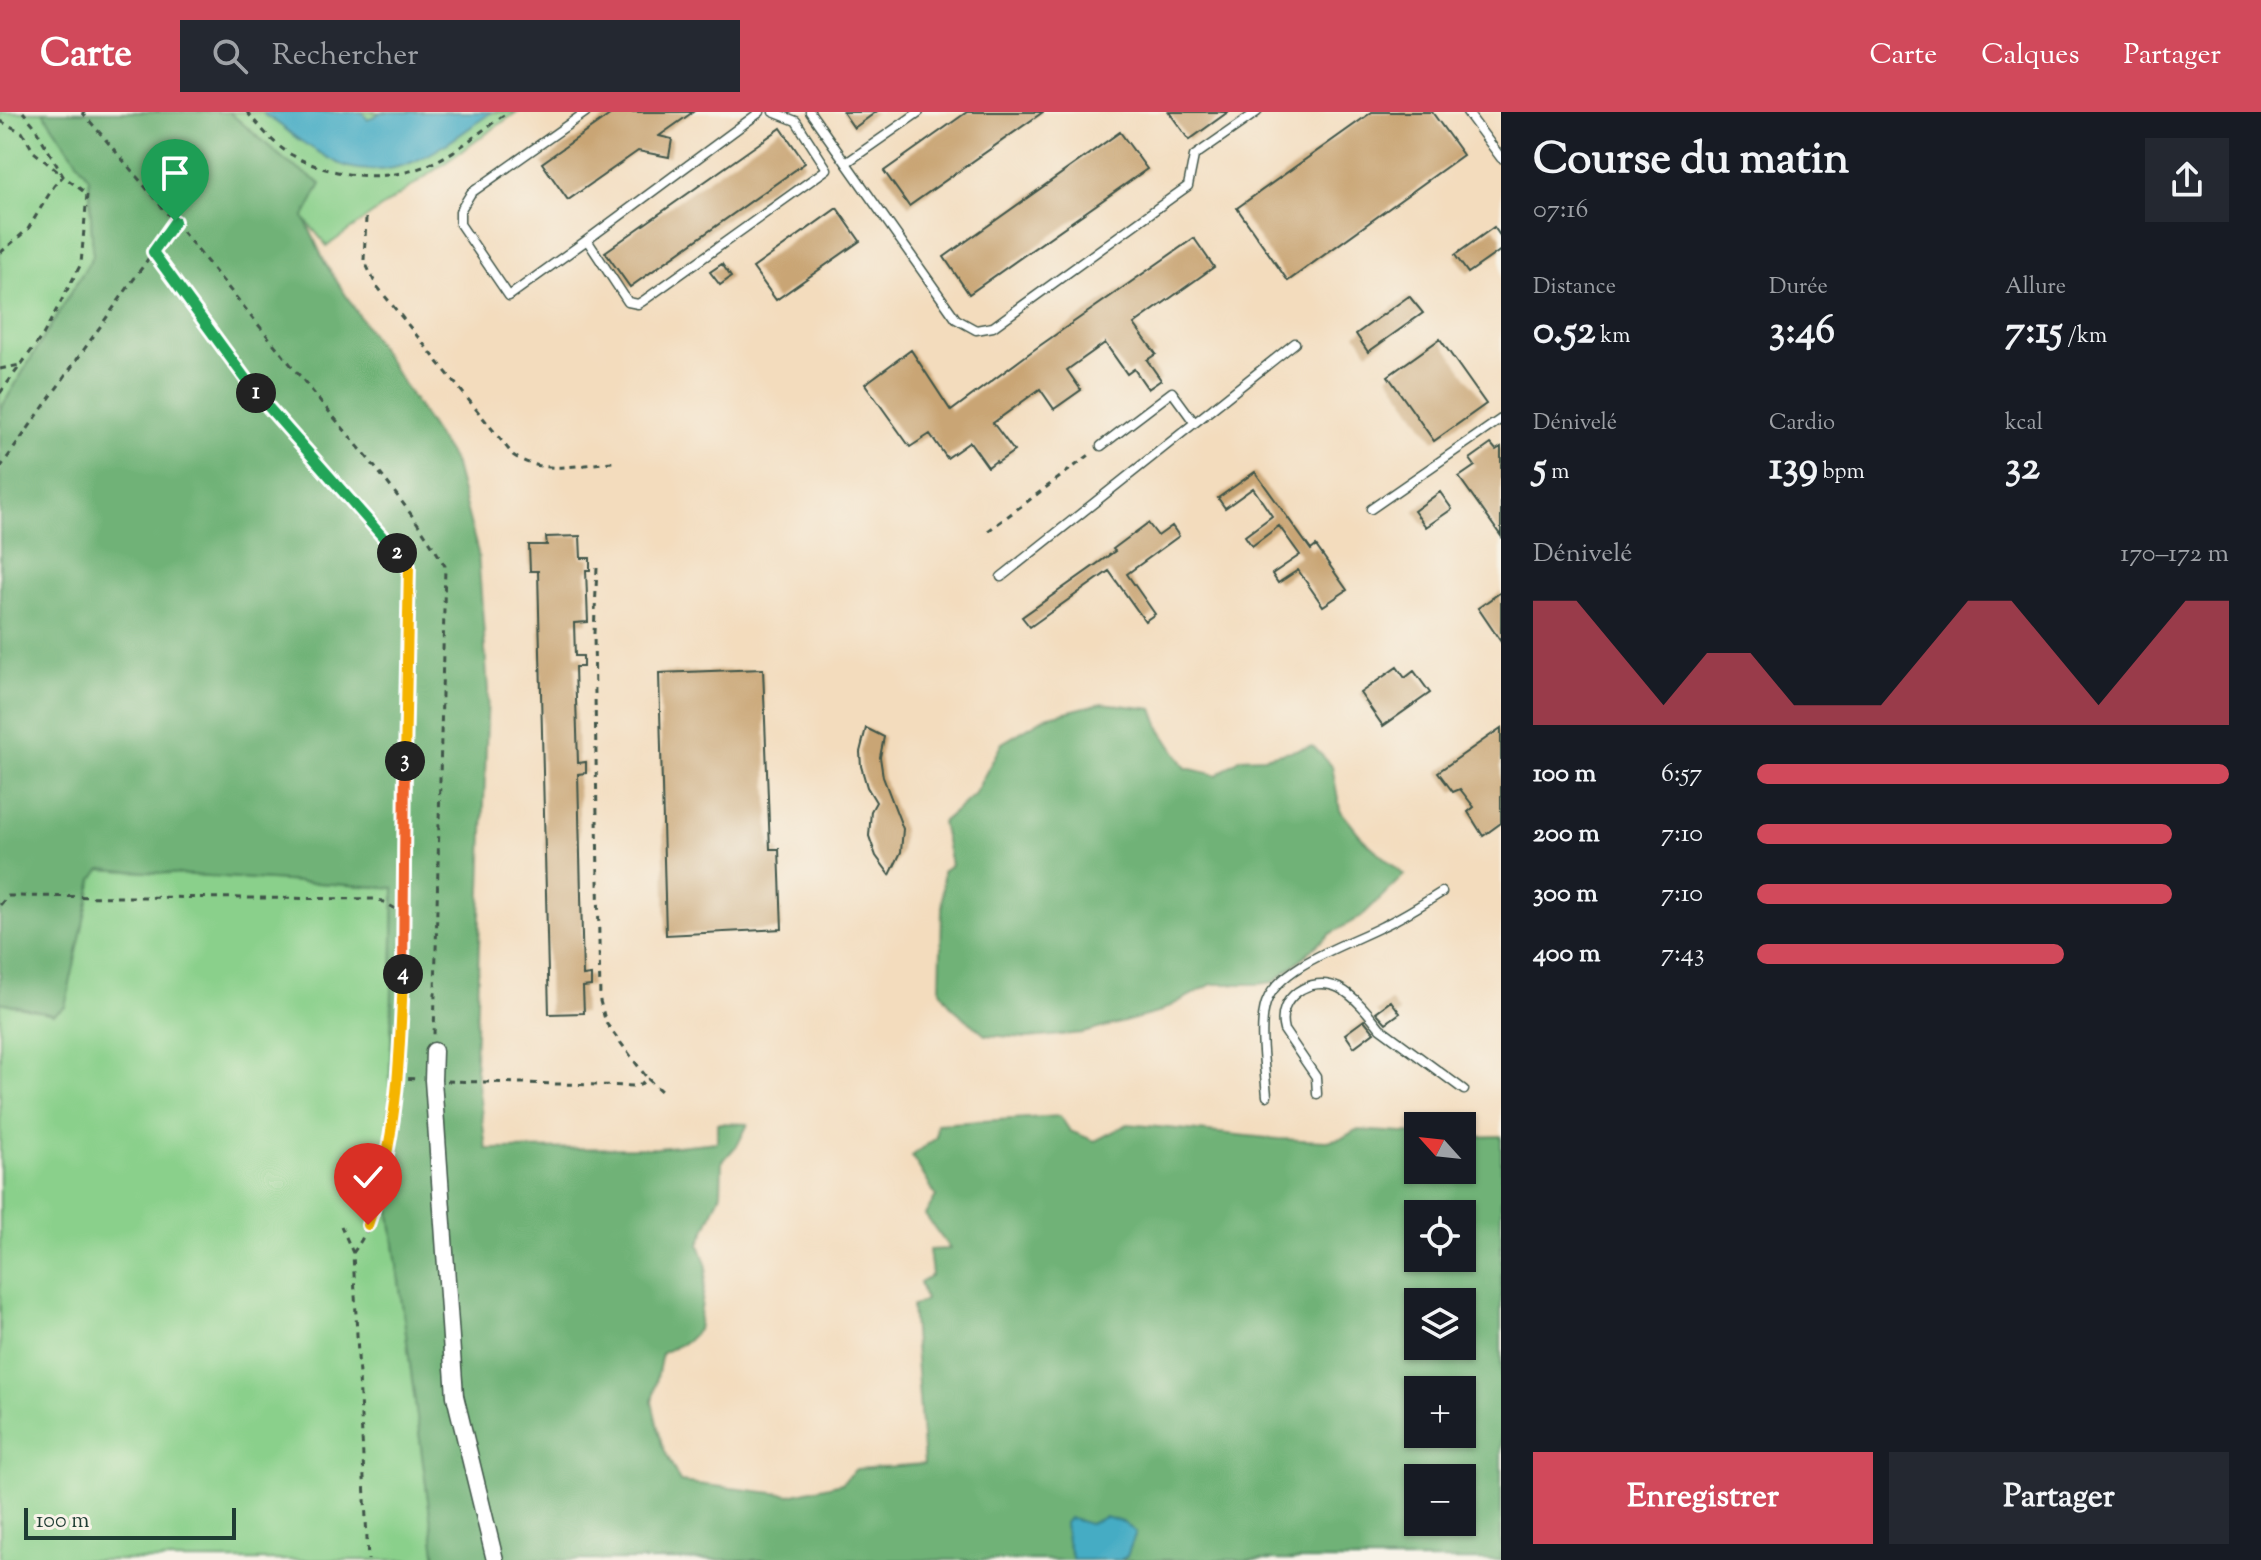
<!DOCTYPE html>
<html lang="fr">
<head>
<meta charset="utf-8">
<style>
  :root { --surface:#171b24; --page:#242831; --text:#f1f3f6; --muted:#9ea1a6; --accent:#d1495b }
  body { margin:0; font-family:"Sorts Mill Goudy",serif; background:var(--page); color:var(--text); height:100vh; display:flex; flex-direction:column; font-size:30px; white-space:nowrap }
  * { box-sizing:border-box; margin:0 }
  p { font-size:26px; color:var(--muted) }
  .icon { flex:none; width:44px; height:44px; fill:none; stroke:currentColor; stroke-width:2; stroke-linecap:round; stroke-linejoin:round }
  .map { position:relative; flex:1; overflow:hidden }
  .panel { display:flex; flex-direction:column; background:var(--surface); width:760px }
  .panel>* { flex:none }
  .needle { width:52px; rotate:297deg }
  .tools { position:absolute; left:1404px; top:1000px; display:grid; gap:16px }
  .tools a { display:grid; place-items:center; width:72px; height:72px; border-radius:0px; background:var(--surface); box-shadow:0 2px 6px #0004; font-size:40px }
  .scale { position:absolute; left:24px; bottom:20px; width:212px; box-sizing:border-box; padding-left:8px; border:4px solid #1f3d34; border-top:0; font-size:22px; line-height:28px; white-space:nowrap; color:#1f3d34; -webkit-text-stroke:6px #f7f3e8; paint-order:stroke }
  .pin { position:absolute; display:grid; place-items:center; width:68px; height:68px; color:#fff; margin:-82px -34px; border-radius:50% 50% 50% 0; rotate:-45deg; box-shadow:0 0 8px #0007 }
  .pin .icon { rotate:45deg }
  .km { position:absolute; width:40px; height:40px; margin:-20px; border-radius:50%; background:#222; color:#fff; font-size:22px; line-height:40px; text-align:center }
  .round { display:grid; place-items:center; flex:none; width:84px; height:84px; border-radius:0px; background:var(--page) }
  .headline { display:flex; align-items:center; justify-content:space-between; height:136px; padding:0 32px }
  h1 { font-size:44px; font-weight:800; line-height:60px }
  .stats { display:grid; grid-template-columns:repeat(3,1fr); gap:12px; height:136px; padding:8px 32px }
  .stats div { display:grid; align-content:center }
  .stats b { font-size:40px; font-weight:800 }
  .stats small { font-size:22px; font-weight:400 }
  .stats p { font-size:22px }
  .chart { height:224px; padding:16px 32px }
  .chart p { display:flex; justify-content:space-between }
  .chart svg { width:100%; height:144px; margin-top:8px; fill:var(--accent); opacity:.7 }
  .button { display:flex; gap:16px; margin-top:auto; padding:16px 32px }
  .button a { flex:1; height:92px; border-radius:0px; background:var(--accent); color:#fff; font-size:32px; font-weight:800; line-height:92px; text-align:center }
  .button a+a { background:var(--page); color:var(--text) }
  ul { padding:0 32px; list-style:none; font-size:26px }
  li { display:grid; grid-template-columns:128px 96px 1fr; align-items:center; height:60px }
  li i { height:20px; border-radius:10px; background:var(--accent) }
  header { display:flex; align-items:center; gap:48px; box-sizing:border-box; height:112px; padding:0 40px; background:var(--accent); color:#fff }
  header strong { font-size:38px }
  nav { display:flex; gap:44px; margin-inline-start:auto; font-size:28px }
  .search { width:560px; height:72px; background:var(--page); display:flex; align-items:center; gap:20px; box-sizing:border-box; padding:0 28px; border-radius:0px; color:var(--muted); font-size:30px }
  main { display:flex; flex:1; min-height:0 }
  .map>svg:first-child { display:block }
  .green { fill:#8ad08b; stroke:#548660; stroke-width:2 }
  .forest { fill:#6fb277; stroke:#477856; stroke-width:2; fill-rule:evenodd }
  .water { fill:#44acc4; stroke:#32747c; stroke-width:2 }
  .building { fill:#c9a575 }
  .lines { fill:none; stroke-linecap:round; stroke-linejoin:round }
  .lane-casing { stroke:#3f5549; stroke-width:11 }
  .street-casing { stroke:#3f5549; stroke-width:19 }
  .path { stroke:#3f5549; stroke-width:3; stroke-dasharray:6 6; stroke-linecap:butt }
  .lane { stroke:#fff; stroke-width:8 }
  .street { stroke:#fff; stroke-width:16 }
  .split-1-casing { stroke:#fff; stroke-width:16 }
  .split-2-casing { stroke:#fff; stroke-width:16 }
  .split-3-casing { stroke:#fff; stroke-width:16 }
  .split-4-casing { stroke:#fff; stroke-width:16 }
  .split-5-casing { stroke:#fff; stroke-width:16 }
  .split-1 { stroke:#22a559; stroke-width:10 }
  .split-2 { stroke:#22a559; stroke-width:10 }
  .split-3 { stroke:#f5b400; stroke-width:10 }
  .split-4 { stroke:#f0652b; stroke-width:10 }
  .split-5 { stroke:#f5b400; stroke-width:10 }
</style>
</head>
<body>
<header>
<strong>Carte</strong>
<div class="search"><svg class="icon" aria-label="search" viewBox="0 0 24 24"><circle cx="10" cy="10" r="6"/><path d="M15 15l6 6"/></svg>Rechercher</div>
<nav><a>Carte</a><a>Calques</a><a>Partager</a></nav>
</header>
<main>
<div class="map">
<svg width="1501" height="1448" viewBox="0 0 1501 1448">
  <rect width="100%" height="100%" fill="#f7f3e8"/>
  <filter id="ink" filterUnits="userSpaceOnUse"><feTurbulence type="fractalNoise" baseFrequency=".0125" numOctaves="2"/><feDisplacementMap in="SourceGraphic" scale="16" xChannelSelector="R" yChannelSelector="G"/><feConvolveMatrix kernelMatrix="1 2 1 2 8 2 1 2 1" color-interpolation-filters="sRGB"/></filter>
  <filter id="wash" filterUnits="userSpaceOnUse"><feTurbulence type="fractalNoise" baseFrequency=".006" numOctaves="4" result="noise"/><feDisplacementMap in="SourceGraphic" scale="32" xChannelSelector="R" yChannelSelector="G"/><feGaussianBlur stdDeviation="1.8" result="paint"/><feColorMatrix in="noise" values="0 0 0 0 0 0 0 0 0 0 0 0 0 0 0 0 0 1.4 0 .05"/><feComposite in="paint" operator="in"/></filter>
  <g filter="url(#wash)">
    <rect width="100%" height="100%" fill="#f3dcbd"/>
    <!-- green -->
    <path class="green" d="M0,0H43L89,66L93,144L0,298Z
      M229,0H517L327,134L303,105L321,72L287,50Z
      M100,757L394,776L388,1086L436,1448H0V890L53,902L93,767Z"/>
    <!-- forest -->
    <path class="forest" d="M43,0H229L287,50L321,72L304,105L325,151L454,350L478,441L488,578L475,948L486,1037L657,1036L717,1030V1011L748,1012L738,1032L722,1050L721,1081L699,1132L707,1155L698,1218L686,1230L662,1241L652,1290L662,1333L680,1370L790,1383L842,1371L856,1357L924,1352L912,1194L925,1188L920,1170L932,1163L929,1138L950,1137L925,1103L936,1084L912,1044L936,1026L937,1012L1060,1004L1070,1019L1095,1029L1128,1012L1278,1027L1327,1029L1342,1026L1356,1018L1418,1022V1058H1462V1025L1501,1024V1448H436L388,1086L394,776L101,757L93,767L65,895L53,902L0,890V298L93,144L89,66ZM1418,1102H1462V1146H1418ZM1418,1190H1462V1234H1418ZM1418,1278H1462V1322H1418ZM1418,1366H1462V1410H1418Z
      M1101,591L1153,597L1161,618L1186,656L1217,663L1241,646L1264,645L1313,634L1332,654L1340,698L1364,728L1404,763L1362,804L1330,822L1274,870L1258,872H1212L1157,901L1083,921L1028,926L985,923L952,895L940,878L943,759L951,753L942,710L974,683L1002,631L1046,605Z"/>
    <!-- water -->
    <path class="water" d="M265,0H362L368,8L381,0H492C448,30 406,70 348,55C334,51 317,39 304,31C290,23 280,10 264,3Z
      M1105,1405L1122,1410L1136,1420L1127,1444L1120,1448H1073L1067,1430L1065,1411L1069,1406L1089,1412Z"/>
    <g id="blocks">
      <!-- building -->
      <path class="building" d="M614,0H693L659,24L672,27L669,45L638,39L568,88L542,51Z
        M843,0H876L854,16Z
        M967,0H1043L909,94L884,59Z
        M1169,0H1228L1189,28Z
        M1372,0H1432L1463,43L1288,169L1237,96Z
        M781,16L805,51L630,175L605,140Z
        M1120,20L1147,57L969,182L944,145Z
        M837,96L860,129L776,188L753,156Z
        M1494,115L1501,125V138L1468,161L1455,143Z
        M1194,126L1214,155L1134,212L1156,242L1147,248L1161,268L1148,277L1134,257L1127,262L1105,231L1067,258L1081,278L1054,297L1040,277L993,311L1014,339L997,351L996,349L988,355L970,330L947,346L930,322L910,335L865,272L911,238L951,299L1035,237Z
        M722,152L731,165L720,173L710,160Z
        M1409,184L1423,201L1368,240L1356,222Z
        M1440,227L1486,292L1434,329L1388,264Z
        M1491,332L1496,338L1501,335V424L1459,365L1475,354L1470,347Z
        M1255,360L1311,438L1316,434L1347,478L1323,494L1298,458L1278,471L1272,462L1300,443L1279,414L1252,434L1245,424L1272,404L1253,376L1225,396L1218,386Z
        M1440,380L1452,397L1426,415L1414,399Z
        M1148,411L1158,424L1172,414L1179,424L1127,462L1155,502L1145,509L1109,459L1030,515L1022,505L1115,439L1113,437Z
        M580,424L581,446H590V458H586L588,510L574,511L575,544H583V555H575L578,651L586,650V661L578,662L583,864L591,863V874L583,875L584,901L549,902L538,459H530L529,433H547L546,425Z
        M1501,480V530L1478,496Z
        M1397,555L1405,566L1414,559L1430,581L1383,614L1360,581Z
        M763,557L770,737H779L782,817L666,823L659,561Z
        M866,616L884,625L880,645L883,665L903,717L901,740L890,763L876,744L869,724L871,699L876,690L867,675L861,654L860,640Z
        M1501,616V711L1483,724L1468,700L1474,695L1460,677L1453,680L1438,660Z
        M1391,889L1400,901L1386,911L1376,900Z
        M1364,908L1374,920L1354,935L1345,922Z"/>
    </g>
  </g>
  <g filter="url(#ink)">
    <use href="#blocks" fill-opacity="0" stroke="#3f5549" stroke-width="2"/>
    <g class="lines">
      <defs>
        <path id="lane" d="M586,0L471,81L460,99V112L509,184L587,128
          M760,0L587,128L628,190L638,192L643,189L827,57L796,9L773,0
          M810,0L956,207L976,218L993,215L1174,84L1188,74L1194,44L1257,0
          M1467,0L1501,46
          M846,51L919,0
          M1101,334L1172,280L1194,310
          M1371,397L1501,307
          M1001,465L1295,231
          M1317,982L1316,965L1284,918C1275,886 1311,862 1339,876C1355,884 1369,902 1380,916L1464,978
          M1267,984C1265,958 1258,915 1266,891C1279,853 1351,831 1383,814C1404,804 1423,792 1442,780"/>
        <path id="street" d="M434,939L433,968L455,1284L495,1448"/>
      </defs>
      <!-- lane casing -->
      <use href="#lane" class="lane-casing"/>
      <!-- street casing -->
      <use href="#street" class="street-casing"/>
      <!-- path -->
      <path class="path" d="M82,0C160,91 236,185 312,279C358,335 408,391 445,454L434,924
        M247,0C260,15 274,33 292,43C332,66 388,71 430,52C458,40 483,17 508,0
        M0,9L22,20L34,40L63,64L54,74L28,117L0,141
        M366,106L364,148L376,173L513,343C543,364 580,352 614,350
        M153,140L255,279L409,454L403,801
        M0,257L20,253
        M0,281L43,223L81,152L87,82L63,64L33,12L23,0
        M0,356L175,109
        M988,419L1092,341
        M597,456L594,521L600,889L606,911L647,966
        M0,793L8,784L378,787L403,801L399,966
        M447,969L634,974L640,973L647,966L663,981
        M341,1114L353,1141L368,1448
        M353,1141C388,1092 391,1024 399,966L420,967"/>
      <!-- lane -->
      <use href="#lane" class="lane"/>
      <!-- street -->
      <use href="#street" class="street"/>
    </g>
  </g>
  <g class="lines" filter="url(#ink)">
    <defs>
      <path id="split-1" d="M175,109L153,140L256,281"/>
      <path id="split-2" d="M256,281L397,441"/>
      <path id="split-3" d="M397,441L409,454L405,649"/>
      <path id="split-4" d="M403,862L405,649"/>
      <path id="split-5" d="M368,1113C397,1029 400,949 403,862"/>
    </defs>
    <!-- split-1 casing -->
    <use href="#split-1" class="split-1-casing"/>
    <!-- split-2 casing -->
    <use href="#split-2" class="split-2-casing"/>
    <!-- split-3 casing -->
    <use href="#split-3" class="split-3-casing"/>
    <!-- split-4 casing -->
    <use href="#split-4" class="split-4-casing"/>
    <!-- split-5 casing -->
    <use href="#split-5" class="split-5-casing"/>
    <!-- split-1 -->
    <use href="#split-1" class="split-1"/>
    <!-- split-2 -->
    <use href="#split-2" class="split-2"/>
    <!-- split-3 -->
    <use href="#split-3" class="split-3"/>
    <!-- split-4 -->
    <use href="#split-4" class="split-4"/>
    <!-- split-5 -->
    <use href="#split-5" class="split-5"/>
  </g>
</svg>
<div class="tools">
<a><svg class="needle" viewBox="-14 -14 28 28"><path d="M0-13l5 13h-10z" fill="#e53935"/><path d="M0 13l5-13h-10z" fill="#9ea1a6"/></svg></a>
<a><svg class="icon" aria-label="locate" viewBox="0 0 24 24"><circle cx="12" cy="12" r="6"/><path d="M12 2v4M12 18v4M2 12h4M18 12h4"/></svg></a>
<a><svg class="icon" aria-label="layers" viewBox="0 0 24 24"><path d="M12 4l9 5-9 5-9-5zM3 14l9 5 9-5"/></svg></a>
<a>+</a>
<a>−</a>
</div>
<div class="scale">100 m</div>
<div class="pin" style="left:175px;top:109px;background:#1e9e55"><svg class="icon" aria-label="arrive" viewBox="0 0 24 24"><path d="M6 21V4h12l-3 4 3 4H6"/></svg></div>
<div class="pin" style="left:368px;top:1113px;background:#d93025"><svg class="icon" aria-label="check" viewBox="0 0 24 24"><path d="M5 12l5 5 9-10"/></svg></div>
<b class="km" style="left:256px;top:281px">1</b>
<b class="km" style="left:397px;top:441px">2</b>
<b class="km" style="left:405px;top:649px">3</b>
<b class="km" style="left:403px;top:862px">4</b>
</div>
<section class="panel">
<div class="headline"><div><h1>Course du matin</h1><p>07:16</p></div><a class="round"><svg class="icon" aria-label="share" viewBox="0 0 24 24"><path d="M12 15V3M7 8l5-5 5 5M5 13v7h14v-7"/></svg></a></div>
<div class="stats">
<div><p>Distance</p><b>0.52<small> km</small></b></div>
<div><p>Durée</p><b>3:46</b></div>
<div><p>Allure</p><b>7:15<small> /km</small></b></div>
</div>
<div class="stats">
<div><p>Dénivelé</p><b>5<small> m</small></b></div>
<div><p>Cardio</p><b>139<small> bpm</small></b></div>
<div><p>kcal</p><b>32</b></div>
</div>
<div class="chart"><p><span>Dénivelé</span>170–172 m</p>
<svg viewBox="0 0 160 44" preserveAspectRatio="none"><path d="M0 44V6L10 6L20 22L30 38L40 22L50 22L60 38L70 38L80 38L90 22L100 6L110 6L120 22L130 38L140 22L150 6L160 6V44z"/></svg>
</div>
<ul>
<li><b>100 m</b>6:57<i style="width:100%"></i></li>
<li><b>200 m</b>7:10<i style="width:88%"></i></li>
<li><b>300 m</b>7:10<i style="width:88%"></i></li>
<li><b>400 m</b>7:43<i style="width:65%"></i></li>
</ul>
<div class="button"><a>Enregistrer</a><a>Partager</a></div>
</section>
</main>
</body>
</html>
